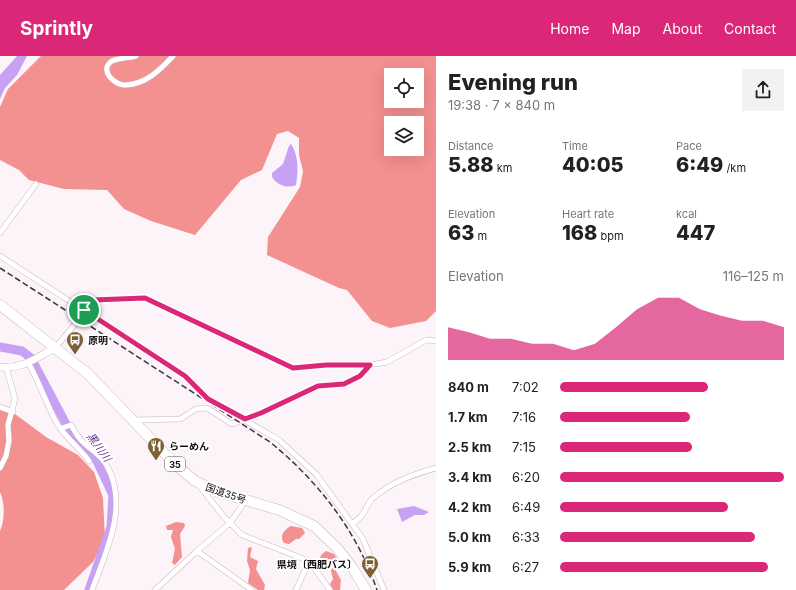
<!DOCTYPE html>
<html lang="en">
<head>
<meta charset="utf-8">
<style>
  :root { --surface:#fff; --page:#f2f2f2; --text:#222; --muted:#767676; --accent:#db2777 }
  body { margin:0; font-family:Inter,"Noto Sans JP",sans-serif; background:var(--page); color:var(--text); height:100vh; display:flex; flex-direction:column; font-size:15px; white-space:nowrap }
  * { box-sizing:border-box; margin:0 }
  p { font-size:13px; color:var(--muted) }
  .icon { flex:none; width:22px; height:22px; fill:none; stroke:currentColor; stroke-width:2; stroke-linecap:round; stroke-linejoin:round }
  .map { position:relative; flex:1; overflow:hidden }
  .drawer { display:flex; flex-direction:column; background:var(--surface); width:360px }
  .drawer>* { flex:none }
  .controls { position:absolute; left:384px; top:12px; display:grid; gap:8px }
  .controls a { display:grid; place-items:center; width:40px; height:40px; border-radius:0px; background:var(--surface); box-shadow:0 4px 16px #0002; font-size:20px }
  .pin { position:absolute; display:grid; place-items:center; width:34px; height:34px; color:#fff; margin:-17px; border:2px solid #fff; border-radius:50%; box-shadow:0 1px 4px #0007 }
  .round { display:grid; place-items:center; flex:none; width:42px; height:42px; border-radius:0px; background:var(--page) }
  .summary { display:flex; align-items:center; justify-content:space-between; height:68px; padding:0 12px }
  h1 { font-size:22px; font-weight:800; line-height:30px }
  .stats { display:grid; grid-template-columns:repeat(3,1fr); gap:6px; height:68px; padding:4px 12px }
  .stats div { display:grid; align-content:center }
  .stats b { font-size:20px; font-weight:800 }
  .stats small { font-size:11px; font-weight:400 }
  .stats p { font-size:11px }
  .chart { height:112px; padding:8px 12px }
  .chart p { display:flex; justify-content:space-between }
  .chart svg { width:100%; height:72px; margin-top:4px; fill:var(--accent); opacity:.7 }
  ul { padding:0 12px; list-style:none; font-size:13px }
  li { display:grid; grid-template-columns:64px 48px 1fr; align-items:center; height:30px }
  li i { height:10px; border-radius:5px; background:var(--accent) }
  header { display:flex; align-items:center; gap:24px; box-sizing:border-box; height:56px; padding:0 20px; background:var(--accent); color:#fff }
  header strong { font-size:19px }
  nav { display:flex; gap:22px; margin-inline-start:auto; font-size:14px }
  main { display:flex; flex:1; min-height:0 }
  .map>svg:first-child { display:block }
  .forest { fill:#f39090; fill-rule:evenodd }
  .water { fill:#c6a1f4 }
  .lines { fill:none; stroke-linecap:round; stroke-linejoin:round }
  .river { stroke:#c6a1f4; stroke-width:9 }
  .street-tunnel { stroke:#d9d2d6; stroke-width:5; stroke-dasharray:5 2.5; stroke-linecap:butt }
  .street-casing { stroke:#cab6c1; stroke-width:6 }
  .secondary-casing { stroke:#cab6c1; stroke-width:8 }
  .highway-casing { stroke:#cab6c1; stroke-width:11 }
  .street { stroke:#fff; stroke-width:5 }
  .secondary { stroke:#fff; stroke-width:7 }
  .highway { stroke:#fff; stroke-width:10 }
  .rail { stroke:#3e373b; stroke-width:1.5; stroke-dasharray:6 3; stroke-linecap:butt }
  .route-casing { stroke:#fff; stroke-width:8 }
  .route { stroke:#db2777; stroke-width:5 }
  .labels { text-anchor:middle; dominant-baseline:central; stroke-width:4; stroke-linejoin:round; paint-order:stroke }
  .shield { fill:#fff; stroke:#5b5659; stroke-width:1 }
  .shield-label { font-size:9px; font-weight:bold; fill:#150e12 }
  .poi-label { font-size:10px; font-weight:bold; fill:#150e12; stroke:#fff; text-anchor:start }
  .street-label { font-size:10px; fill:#150e12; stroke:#fff }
  .water-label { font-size:11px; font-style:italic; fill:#693998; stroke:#fff }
</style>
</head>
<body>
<header>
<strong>Sprintly</strong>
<nav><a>Home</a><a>Map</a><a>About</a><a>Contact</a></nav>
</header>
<main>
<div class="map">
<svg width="436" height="534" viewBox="0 0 436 534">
  <rect width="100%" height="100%" fill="#fcf4f9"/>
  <!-- forest -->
  <path class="forest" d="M41,0H436V255L426,265L390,272L372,265L347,234L339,232L267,199L268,181L300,131L303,115L299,99V82L288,75L277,78L262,114L241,124L195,179L151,165L124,153L107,134L64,133L29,124L19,114L0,104V51L8,33ZM391,19H417V45H391ZM391,67H417V93H391Z
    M0,353L15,358L46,381L78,399L94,416L103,442L105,483L93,506L64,534H0V475C5,464 5,447 0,436Z
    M176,466L184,467L185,470L180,478L182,501L175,509L172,507L175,493L171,481L173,474H167L166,470Z
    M291,470L302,472L305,477L299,483H296L289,488L284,487C279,480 284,474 291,470Z
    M252,491L250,501L258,505L256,513L265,529L264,534H258L248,527L250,514L247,505L248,492Z
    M326,495L334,498L338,504L327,513H323L319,505L321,499Z
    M332,512L335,513L341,524L340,534H333L330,528L333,523L331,515Z"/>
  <!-- water -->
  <path class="water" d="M17,0H27L17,19L5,32L0,43V19Z
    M291,88C299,100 298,116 296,129C287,133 277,129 272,121V117L283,108L289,90Z
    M414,450L429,456L424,459H415L402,466L397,453Z"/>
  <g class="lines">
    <!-- river -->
    <path class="river" d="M0,291L22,295L31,302L67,370L97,405L113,439L111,471L89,534"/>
    <!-- street-tunnel -->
    <path class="street-tunnel" d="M76,267L83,256"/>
    <defs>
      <path id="street" d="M136,0C129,2 118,2 112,5C98,14 115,30 126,29C146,28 160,14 173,0
        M0,177L36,128
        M0,200L185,320L208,343L279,384L316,418L363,483L384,534
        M83,256L89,246L93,244L145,242L293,312L326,309L376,308L387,306L426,284L436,285
        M55,292L76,267
        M29,308C39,326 46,346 55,364C64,381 79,391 89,405
        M0,351L13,356
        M134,364L180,363L196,353L207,352L232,368L261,357L318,331L344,328L359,320L370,309
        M62,372L71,369C74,374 77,380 81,384C90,394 101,398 107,410C129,450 106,496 92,534
        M0,412L6,400L9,385L8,369L15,343L6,311
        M198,428L224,461L242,479L309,505L330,534
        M353,467C356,465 360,462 362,459C366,454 367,448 372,443C391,426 412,419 436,412
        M197,495L252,534
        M155,534L197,495L230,467L246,444
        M296,534L309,505"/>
      <path id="secondary" d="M0,311C24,313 35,302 55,292"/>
      <path id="highway" d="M0,249L87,317L176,409L195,425L216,435L279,454L314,470L337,492L352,511L366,534"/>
    </defs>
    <!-- street casing -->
    <use href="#street" class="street-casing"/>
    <!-- secondary casing -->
    <use href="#secondary" class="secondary-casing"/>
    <!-- highway casing -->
    <use href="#highway" class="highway-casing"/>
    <!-- street -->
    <use href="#street" class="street"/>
    <!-- secondary -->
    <use href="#secondary" class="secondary"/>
    <!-- highway -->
    <use href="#highway" class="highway"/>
    <!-- rail -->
    <path class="rail" d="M0,212L270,386C318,425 357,475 377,534"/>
  </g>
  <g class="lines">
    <defs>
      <path id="route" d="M145,242L293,312L326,309H370L360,320L344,328L318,330L261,357L245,363L208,343L185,320L84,254L89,246L93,244Z"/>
    </defs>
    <!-- route casing -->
    <use href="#route" class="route-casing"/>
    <!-- route -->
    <use href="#route" class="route"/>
  </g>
  <!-- icons -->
  <defs>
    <symbol id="bus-pin" viewBox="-11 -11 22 30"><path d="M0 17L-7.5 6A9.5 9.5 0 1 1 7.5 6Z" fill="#7d6033" stroke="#fff"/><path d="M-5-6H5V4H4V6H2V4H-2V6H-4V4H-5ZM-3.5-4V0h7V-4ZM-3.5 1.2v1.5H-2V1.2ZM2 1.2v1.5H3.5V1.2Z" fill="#fff"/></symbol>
    <symbol id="restaurant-pin" viewBox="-11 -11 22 30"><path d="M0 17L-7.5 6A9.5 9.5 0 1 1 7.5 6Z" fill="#7d6033" stroke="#fff"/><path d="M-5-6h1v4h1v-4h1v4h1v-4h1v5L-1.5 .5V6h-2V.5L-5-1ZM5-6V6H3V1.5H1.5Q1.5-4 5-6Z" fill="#fff"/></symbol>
  </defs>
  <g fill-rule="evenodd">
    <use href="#bus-pin" x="65" y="274" width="20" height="27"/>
    <use href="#restaurant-pin" x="146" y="380" width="20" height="27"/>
    <use href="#bus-pin" x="360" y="498" width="20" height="27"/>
  </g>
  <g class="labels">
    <!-- shield labels -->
    <rect class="shield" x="165" y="401" width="20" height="14" rx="3"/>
    <g class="shield-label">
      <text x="175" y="408">35</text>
    </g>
    <!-- poi labels -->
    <g class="poi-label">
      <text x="88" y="284">原明</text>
      <text x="169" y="390">らーめん</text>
      <text x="357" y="508" text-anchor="end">県境〔西肥バス〕</text>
    </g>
    <!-- street labels -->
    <g class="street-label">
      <text transform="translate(226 437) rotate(19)">国道35号</text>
    </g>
    <!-- water labels -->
    <g class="water-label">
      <text transform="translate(99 391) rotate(54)">黒川川</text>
    </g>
  </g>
</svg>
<div class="controls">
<a><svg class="icon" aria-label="locate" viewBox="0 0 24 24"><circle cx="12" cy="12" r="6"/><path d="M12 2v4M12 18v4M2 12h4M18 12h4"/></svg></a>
<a><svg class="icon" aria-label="layers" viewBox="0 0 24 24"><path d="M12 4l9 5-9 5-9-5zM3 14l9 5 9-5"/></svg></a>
</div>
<div class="pin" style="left:84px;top:254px;background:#1e9e55"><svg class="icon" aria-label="arrive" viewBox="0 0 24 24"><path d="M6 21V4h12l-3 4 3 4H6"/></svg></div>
</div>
<section class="drawer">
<div class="summary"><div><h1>Evening run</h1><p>19:38 · 7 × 840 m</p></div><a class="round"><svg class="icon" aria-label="share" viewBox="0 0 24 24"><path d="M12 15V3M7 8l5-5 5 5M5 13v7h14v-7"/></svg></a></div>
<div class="stats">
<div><p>Distance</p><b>5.88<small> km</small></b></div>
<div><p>Time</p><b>40:05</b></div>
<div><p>Pace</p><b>6:49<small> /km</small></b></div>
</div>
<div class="stats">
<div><p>Elevation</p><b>63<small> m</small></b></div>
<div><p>Heart rate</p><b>168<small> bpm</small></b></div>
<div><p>kcal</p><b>447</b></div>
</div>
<div class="chart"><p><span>Elevation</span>116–125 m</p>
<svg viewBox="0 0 160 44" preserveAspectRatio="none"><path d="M0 44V24L10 27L20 31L30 31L40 34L50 34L60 38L70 34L80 24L90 13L100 6L110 6L120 13L130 17L140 20L150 20L160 24V44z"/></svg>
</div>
<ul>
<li><b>840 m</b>7:02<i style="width:66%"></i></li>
<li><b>1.7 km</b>7:16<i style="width:58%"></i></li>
<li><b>2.5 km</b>7:15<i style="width:59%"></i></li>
<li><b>3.4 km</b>6:20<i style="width:100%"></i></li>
<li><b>4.2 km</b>6:49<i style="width:75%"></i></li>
<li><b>5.0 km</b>6:33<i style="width:87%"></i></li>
<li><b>5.9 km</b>6:27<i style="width:93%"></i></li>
</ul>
</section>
</main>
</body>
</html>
